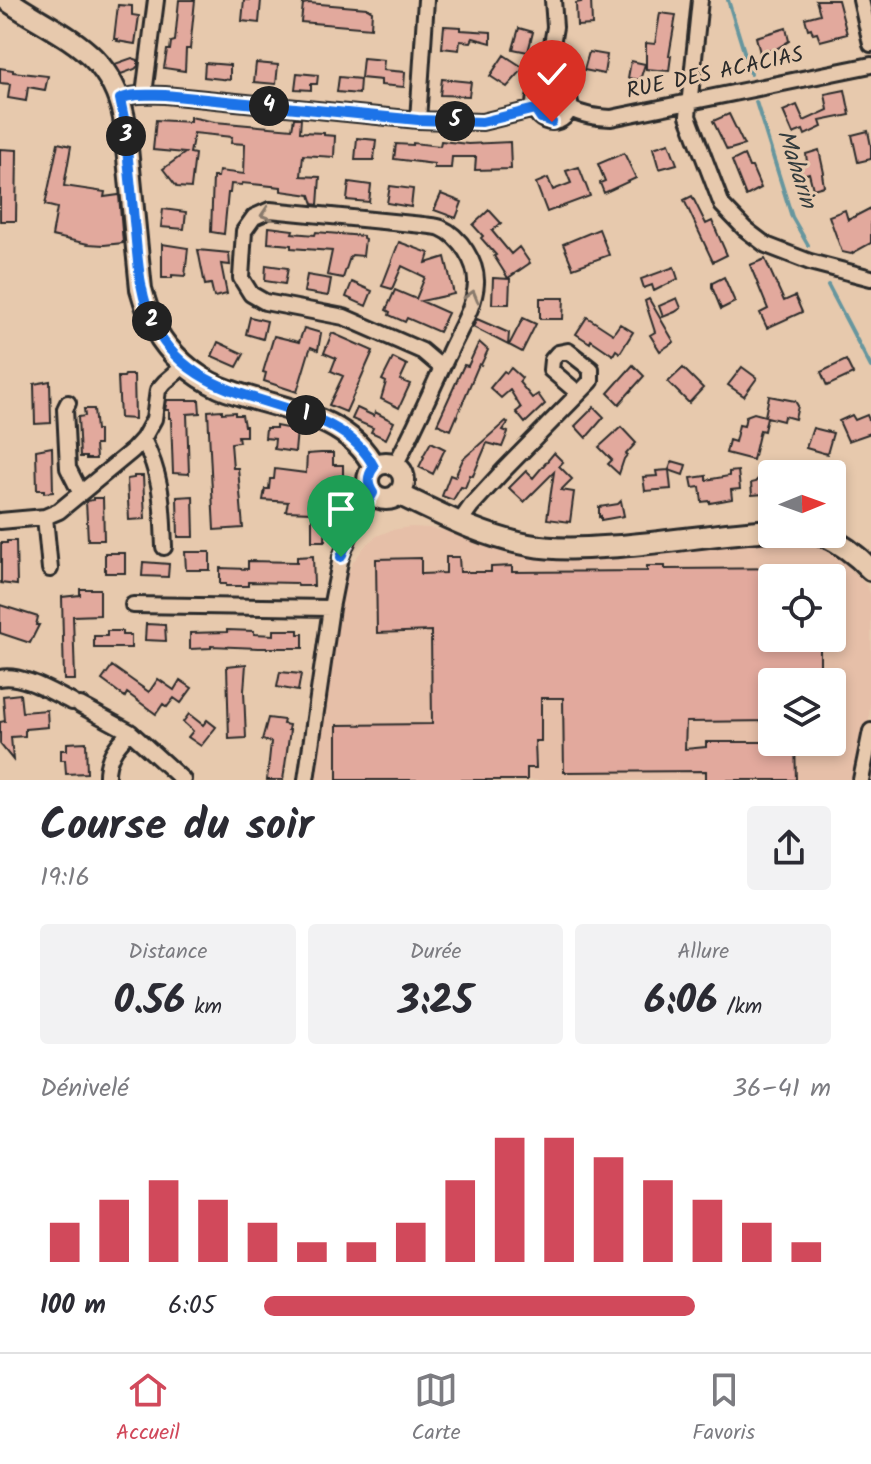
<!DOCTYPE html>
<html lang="fr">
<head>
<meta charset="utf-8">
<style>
  :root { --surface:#fff; --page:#f2f2f3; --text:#2b2b33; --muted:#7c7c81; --line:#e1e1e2; --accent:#d1495b }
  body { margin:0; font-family:Kalam,sans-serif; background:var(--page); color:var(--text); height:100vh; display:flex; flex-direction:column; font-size:30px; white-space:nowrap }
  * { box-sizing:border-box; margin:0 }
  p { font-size:26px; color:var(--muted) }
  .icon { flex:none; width:44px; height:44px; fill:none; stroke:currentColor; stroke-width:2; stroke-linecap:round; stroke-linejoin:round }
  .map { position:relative; height:780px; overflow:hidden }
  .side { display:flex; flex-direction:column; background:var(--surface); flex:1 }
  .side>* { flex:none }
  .needle { width:52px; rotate:89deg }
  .controls { position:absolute; left:758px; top:460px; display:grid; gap:16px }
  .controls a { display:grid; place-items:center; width:88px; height:88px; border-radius:8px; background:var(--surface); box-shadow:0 4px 12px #0003; font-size:40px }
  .pin { position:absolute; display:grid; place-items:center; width:68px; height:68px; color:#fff; margin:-82px -34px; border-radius:50% 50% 50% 0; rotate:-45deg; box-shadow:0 0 8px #0007 }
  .pin .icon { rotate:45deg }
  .km { position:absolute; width:40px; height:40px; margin:-20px; border-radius:50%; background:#222; color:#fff; font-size:22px; line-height:40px; text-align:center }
  .round { display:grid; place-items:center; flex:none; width:84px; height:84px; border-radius:8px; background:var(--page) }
  .head { display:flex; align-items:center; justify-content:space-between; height:136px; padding:0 40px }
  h1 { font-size:44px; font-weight:700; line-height:60px }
  .stats { display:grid; grid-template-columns:repeat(3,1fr); gap:12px; height:136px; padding:8px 40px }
  .stats div { display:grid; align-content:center; border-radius:8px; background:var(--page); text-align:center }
  .stats b { font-size:40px; font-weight:700 }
  .stats small { font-size:22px; font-weight:400 }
  .stats p { font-size:22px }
  .chart { height:224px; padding:16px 40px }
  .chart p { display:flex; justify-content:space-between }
  .chart svg { width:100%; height:144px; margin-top:8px; stroke:var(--accent); stroke-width:6 }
  ul { padding:0 40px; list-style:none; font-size:26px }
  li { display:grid; grid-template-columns:128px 96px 1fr; align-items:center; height:60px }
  li i { height:20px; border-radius:10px; background:var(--accent) }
  .tab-bar { display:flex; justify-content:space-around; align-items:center; height:112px; border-top:2px solid var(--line); background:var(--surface); font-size:22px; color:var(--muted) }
  .tab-bar a { display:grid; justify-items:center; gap:4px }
  .tab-bar .on { color:var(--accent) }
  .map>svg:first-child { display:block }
  .built { fill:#e6bfa8; fill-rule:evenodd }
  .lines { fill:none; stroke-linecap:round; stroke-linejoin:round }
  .stream { stroke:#66969e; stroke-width:4 }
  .building { fill:#e2a99d; stroke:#2b2b2b; stroke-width:2 }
  .street-casing { stroke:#2b2b2b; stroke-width:20 }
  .secondary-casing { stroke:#2b2b2b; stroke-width:26 }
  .street { stroke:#e7c9ad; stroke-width:14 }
  .secondary { stroke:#e7c9ad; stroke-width:20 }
  .oneway { stroke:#897a6c }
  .route-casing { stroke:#fff; stroke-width:16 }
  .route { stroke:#1a73e8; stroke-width:10 }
  .labels { text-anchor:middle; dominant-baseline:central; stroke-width:6; stroke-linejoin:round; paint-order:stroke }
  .street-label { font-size:22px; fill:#2b2b2b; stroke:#e7c9ad }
  .water-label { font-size:24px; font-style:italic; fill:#353d3e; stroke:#e7c9ad }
</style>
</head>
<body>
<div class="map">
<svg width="871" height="780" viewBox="0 0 871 780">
  <rect width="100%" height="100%" fill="#e7c9ad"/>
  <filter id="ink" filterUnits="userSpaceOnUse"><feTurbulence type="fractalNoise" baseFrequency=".0125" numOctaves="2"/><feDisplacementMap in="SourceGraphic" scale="16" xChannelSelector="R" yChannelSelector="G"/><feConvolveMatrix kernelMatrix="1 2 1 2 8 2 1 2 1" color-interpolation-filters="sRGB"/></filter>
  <g filter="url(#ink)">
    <!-- built -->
    <path class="built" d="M410,527L429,528L454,533L545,557L564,559H583L780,541L809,542L830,551L852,570L866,585L871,595V689L868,733L857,780H315L344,582L353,562L366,545L377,536L392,530ZM772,578H832V638H772ZM772,682H832V742H772Z"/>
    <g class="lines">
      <!-- stream -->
      <path class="stream" d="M728,0L751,74
        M756,102L792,217L808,245
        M828,285L871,367"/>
    </g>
    <!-- building -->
    <path class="building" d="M179,0H195L190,49H186L185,71L164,68L167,50H170L171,42L175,41Z
      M244,0H261L259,23L242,21Z
      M580,0H591L592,25L577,26L576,3L581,2Z
      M816,0H838L847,34L820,41L817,33L813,34L811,28L808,29L805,18L820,14Z
      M308,3L367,8L372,11L371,28L301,22L303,4Z
      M118,5L132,6V15L139,16L135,44L117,41L118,39H114Z
      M660,13L676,15L669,56H671L669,71L646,69V43L655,44Z
      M444,26L461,27V30L491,32V43L473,38L471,42L460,41L459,50L442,48Z
      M519,28L533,32L528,52L513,49Z
      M786,28L789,41L776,49L760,53L756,37Z
      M589,52L607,55L604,74L584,70Z
      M504,55L524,68L507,87L490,76Z
      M132,58L138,60V66L135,69L121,74L115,64Z
      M363,58L384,60L383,70L405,72L404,87L381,85V80L361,78Z
      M631,61L645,64L640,80L628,78Z
      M205,63L230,65V80L204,77Z
      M256,63L278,65L276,84L254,82Z
      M0,68L13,70V72L48,76L45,90L28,87L26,101L8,98L10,84L0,83Z
      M297,73L318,75L317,84H311V90L295,89Z
      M339,77L360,79L359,94L337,92Z
      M442,79L471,82L469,96L440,95Z
      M845,90L850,115L820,121L822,127L805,135L803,130L793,134L783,111L797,105L804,121L828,110L825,94Z
      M729,114L744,145L727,150L713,121Z
      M190,117L215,122L292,129L294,118H301L300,132L324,133V135L335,136L334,157L303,155L301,176L320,177L318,205L313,204L310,195L281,191V187L242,183V185L231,184L230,193H228L224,234L211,232L213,177H218L219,171L244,174L245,144L231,143L232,137L194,133L190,153L195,154L191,188L177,187L163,169L185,153L153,150L156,120L190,122Z
      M868,131L871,146V159L858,162L852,135Z
      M357,138L376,140L374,160H355Z
      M441,141L468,144L510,142L511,169L475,170L476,157H452L451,168H434V164L394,159L396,144L413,145V143L440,146Z
      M58,143L71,146L64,186L105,192L104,197L119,195L123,243L104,245L88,244L52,236L57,208L45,205Z
      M669,143L677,164L659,169L653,148Z
      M0,149L17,150L16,221H0Z
      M819,150L824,173L822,174L824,186L813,189L809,173L802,175L799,164L807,162L806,154Z
      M624,153L636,178L604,193L600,183L605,181L598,164Z
      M744,155L749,167H752L761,188L746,196L732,161Z
      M579,167L590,196L547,212L536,183L548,178L553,190L571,183L566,171Z
      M349,182L371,185L369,202L347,200Z
      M390,186L413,189L411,207L387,203Z
      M441,194L462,202L456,218L434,210Z
      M692,196L706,224L712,221L727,255L713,262L684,200Z
      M871,208V243L851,254L842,252L829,216L845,210L848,220Z
      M163,209L186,212L184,229L161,227Z
      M489,210L501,223L492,231L511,254L519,247L530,263L508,278L494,256L496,255L481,238L483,236L473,225Z
      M269,227L293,230L292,233L315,235L316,232L363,236V238L365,239L363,256L352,255L350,257L343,278L327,275L332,251L291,248V245L268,243Z
      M599,229L609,255L573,268L563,244Z
      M399,242L429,253L426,263L445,257L454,294L421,301L448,313L439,332L407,318L405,322L389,315L390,312L386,310L395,290L416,299L425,277L402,266L392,289L382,286Z
      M162,244L188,248L185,276L172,275V278H162Z
      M198,250L229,253L230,265L221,264L227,294L214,297L211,284L205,285Z
      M765,259L784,301L795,296L802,312L767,328L760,313L768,309L750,265Z
      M266,265L288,268L285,284L265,281Z
      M674,267L678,279L654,291L652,285L644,288L641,279Z
      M307,275L331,279L328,296L304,292Z
      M724,277L735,302L721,309L712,287V283Z
      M493,278L510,279L509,304H492Z
      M352,282L372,291L366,306L346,297Z
      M540,298H564L563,319H540Z
      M677,298L681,308L675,312L663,317L659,306Z
      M649,299L674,342L660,351L650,335L655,332L645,301Z
      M250,317L267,321L263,339L246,334Z
      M587,317L613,334L620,324L633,332L620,353L616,350L613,355L591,340L590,343L576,334Z
      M523,318L536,324L522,352L509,345Z
      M477,319L509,333L508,345L473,327Z
      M304,328L321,333L318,350L311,347L309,352L297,392L264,381L266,373L263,372L274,336L299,342Z
      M332,333L373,351L346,412L329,405L343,376L331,371L336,358L324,353Z
      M218,342L244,354L237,367L212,356Z
      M479,342L488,350L481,365L479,364L451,430L437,424L464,365L468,366Z
      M393,358L407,365L400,380L410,384L399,408L381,399L386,382L382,380Z
      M846,360L853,374L827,386L821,372Z
      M633,365L644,376L619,404L608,393Z
      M742,367L757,378L744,396L728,385Z
      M511,368L522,378L519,382L532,398L538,394L545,404L525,423L516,412L521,408L510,390L501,398L490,388L504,371L507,373Z
      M683,368L703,388L689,403L668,382Z
      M125,375H134L135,419L120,418L118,377H124Z
      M50,381L51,423L35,424L34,384Z
      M769,396L795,401L798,406L795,419L784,416L783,421L767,417L764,431L760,430L753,460L726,453L729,440L735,442L739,425L744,426L746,416L754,413L765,416Z
      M167,400H199L200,413L187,414L189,474L173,473L171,418H169V410H165Z
      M594,407L604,417L586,438L575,426Z
      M357,408L374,416L375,412L394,422L386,439L371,432L373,428L352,419Z
      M84,409H94L96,430H99V445H95L96,459H86V457H80L78,417L85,416Z
      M222,410V413L235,412V415H242L244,426H246V436H238L239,442L231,443L233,468H238L243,528L214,530L208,411Z
      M852,415L855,420L867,415L871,425V433L848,441L839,421Z
      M506,421L508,423L503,430L508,432L502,447L487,443L473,476L470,475L465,488L461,487L453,500L442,496L450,475L455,477L463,459Z
      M276,426L297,430L295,452L274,449L275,439L265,438L266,428H276Z
      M621,427L636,443L626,454L627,455L624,459L619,474L608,464L612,460L599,447Z
      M813,428L833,433L827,454L806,448Z
      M431,442L445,449L433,474L419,467L424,457L423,456Z
      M52,447L53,492L44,493V490H37L36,450Z
      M321,453H333V465H343V476H340L337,505L327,504L325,541H312V512L286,511L288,502L263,500L265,489H269L270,479H274L275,469L306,473L307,454Z
      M554,453L563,462L559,466L572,479L561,490L574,492L570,522L547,519L554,472L524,502L509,488L526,471L533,478Z
      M672,461L686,465L683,475L669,470L671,489L645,491L643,477L657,476L656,471L669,470Z
      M738,471L740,489L731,490L732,499L710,503V501L702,502L700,487L693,488L691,478L706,476V480L729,476V472Z
      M762,475L768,480L767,484L763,489L764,494L752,495L751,483L755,482Z
      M134,476H143L145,519L129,520L127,479L134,478Z
      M193,496L194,537H178L177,497Z
      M93,498H103L104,540H88L86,501L93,500Z
      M621,501L624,516L601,520V516L599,517V507L618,504Z
      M7,541H16L17,585L1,583V543H7Z
      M185,552H210V570H186Z
      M105,553H125V573H105Z
      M313,556L314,586H298L297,583L248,582V586H226V584H220V568L248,569V561L297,562V557Z
      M446,557H459L460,572H491V567L512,566V572L647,571V566H665V569L819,568V578H772V638H820V682H772V721L686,722L685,749L706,747V742H795L796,780H706V771L564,772L563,698H541V741H535L536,768H527V780H337V725L432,724L431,631L377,633L376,559L421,558V574L446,573Z
      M143,562L169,564L168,577L142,576Z
      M80,589H100V615L73,616L75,680H64L62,597L80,595Z
      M0,605L38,617L36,625H39L30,643L0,633Z
      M146,624L165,625L166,641L145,640Z
      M227,630L254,631V634L274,635V630H298V634H303V648H259L211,646V648L190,649V633L227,632Z
      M107,631H122V635H131V648H94V636H107Z
      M246,664L244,691L246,738L229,739L227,666Z
      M112,666L149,692L158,679L174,690L180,680L192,688L181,703L174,698L167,707L163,704L156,714L127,693L125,697L102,680Z
      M280,672L301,674L298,691L277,687Z
      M20,694L22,712L47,710L48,727L25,729V736L11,737L13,760L0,744V722L5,721L3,696Z
      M189,714L203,725L207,720L216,727L201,746L188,737L193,731L183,722Z
      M268,718L284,720L283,724L289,725L288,730H290L283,780H267L271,742L262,740Z
      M86,742L87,773L66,774L65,760H61V750H67V743Z"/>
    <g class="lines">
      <defs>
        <path id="street" d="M700,0L688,116L722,205L745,229L766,245L810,262L871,278
          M861,0L871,44
          M552,86L548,67L555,27L553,0
          M534 104a18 18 0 1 1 36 0a18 18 0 1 1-36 0Z
          M144,94L156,0
          M120,99C134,93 150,95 165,95L418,120L482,122L535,109
          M569,108C583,116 596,117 611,118L871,65
          M418,120L426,0
          M68,403L65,409L68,468L80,492
          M143,439C163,479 162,504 164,547
          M395,465C415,429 431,390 449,353C458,332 475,307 476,283C477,263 460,236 441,228C435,226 429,226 423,225L270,210L254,217L244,231L241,278L251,294L265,302L344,317L422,351L442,368
          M45,517L50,569
          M0,521L45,517L59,511L133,450L143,439L154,419L158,390L165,382L185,365
          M459,523L471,506L503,471L591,381V369L568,351L558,353L552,360L551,370L578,393
          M133,605L331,608
          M0,678C21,673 53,693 72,702
          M80,705L130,732L183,780
          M107,780C106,759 115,746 130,732
          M306,780L331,608L341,557L350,534L373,493
          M861,780L871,731"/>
        <path id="secondary" d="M7,0C59,36 110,48 124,118L141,289C145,303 149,317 156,330C169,354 194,376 219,387C271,409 346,411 374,467
          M368 481a18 18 0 1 1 36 0a18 18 0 1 1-36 0Z
          M398,494C440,514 483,537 529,545C559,551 590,548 620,546C671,542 721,533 772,530
          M821,534C841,543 856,554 871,570"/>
      </defs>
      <!-- street casing -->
      <use href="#street" class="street-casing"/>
      <!-- secondary casing -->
      <use href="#secondary" class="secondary-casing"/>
      <!-- street -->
      <use href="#street" class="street"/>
      <!-- secondary -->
      <use href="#secondary" class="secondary"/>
    </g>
    <!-- one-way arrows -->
    <defs><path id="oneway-chevron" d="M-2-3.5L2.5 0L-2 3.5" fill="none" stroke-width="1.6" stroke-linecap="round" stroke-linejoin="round" transform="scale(2)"/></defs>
    <g class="oneway">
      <use href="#oneway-chevron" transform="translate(266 214) rotate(162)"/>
      <use href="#oneway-chevron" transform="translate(472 296) rotate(-74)"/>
    </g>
  </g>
  <g class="lines" filter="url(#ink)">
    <defs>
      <path id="route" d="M341,557L350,534L373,493C367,484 367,476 374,467C334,388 202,420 155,327C138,294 138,257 134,221C131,186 127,152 124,118L120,99C134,93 150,95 165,95L418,120L482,122L535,109L541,118L552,122"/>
    </defs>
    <!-- route casing -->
    <use href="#route" class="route-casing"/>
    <!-- route -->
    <use href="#route" class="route"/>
  </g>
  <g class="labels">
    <!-- street labels -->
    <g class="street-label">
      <text transform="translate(715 74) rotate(-12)">RUE DES ACACIAS</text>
    </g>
    <!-- water labels -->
    <g class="water-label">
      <text transform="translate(796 169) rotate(72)">Maharin</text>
    </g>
  </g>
</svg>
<div class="controls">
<a><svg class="needle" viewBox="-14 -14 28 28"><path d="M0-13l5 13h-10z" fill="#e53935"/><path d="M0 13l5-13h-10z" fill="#7c7c81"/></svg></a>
<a><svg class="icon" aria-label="locate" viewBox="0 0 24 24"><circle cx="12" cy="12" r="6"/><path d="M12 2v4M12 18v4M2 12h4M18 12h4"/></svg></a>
<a><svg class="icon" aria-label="layers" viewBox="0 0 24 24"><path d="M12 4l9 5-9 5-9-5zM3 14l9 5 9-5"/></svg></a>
</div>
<div class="pin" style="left:341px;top:557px;background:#1e9e55"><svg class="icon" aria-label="arrive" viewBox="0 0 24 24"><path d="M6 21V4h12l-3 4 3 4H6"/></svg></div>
<div class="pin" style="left:552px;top:122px;background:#d93025"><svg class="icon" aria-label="check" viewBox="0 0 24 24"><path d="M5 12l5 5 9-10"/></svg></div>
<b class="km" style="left:306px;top:415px">1</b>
<b class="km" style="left:152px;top:321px">2</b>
<b class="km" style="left:126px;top:136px">3</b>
<b class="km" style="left:269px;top:106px">4</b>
<b class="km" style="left:455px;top:121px">5</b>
</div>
<section class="side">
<div class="head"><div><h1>Course du soir</h1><p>19:16</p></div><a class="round"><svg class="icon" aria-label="share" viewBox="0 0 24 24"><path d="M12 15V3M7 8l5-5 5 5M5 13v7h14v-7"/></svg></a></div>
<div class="stats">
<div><p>Distance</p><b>0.56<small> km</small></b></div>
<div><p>Durée</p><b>3:25</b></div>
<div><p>Allure</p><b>6:06<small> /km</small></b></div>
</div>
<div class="chart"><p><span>Dénivelé</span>36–41 m</p>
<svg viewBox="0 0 160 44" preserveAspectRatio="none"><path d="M5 44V32M15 44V25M25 44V19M35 44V25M45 44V32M55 44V38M65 44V38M75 44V32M85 44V19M95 44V6M105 44V6M115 44V12M125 44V19M135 44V25M145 44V32M155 44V38"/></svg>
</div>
<ul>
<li><b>100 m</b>6:05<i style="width:76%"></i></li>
</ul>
</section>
<nav class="tab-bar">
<a class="on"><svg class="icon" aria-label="home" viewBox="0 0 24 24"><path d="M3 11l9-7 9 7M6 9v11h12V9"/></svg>Accueil</a>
<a><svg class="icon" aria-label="map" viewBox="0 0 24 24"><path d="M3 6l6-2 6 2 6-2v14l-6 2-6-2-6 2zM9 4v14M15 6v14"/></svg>Carte</a>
<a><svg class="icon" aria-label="saved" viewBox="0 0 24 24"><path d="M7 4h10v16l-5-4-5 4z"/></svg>Favoris</a>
</nav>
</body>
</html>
